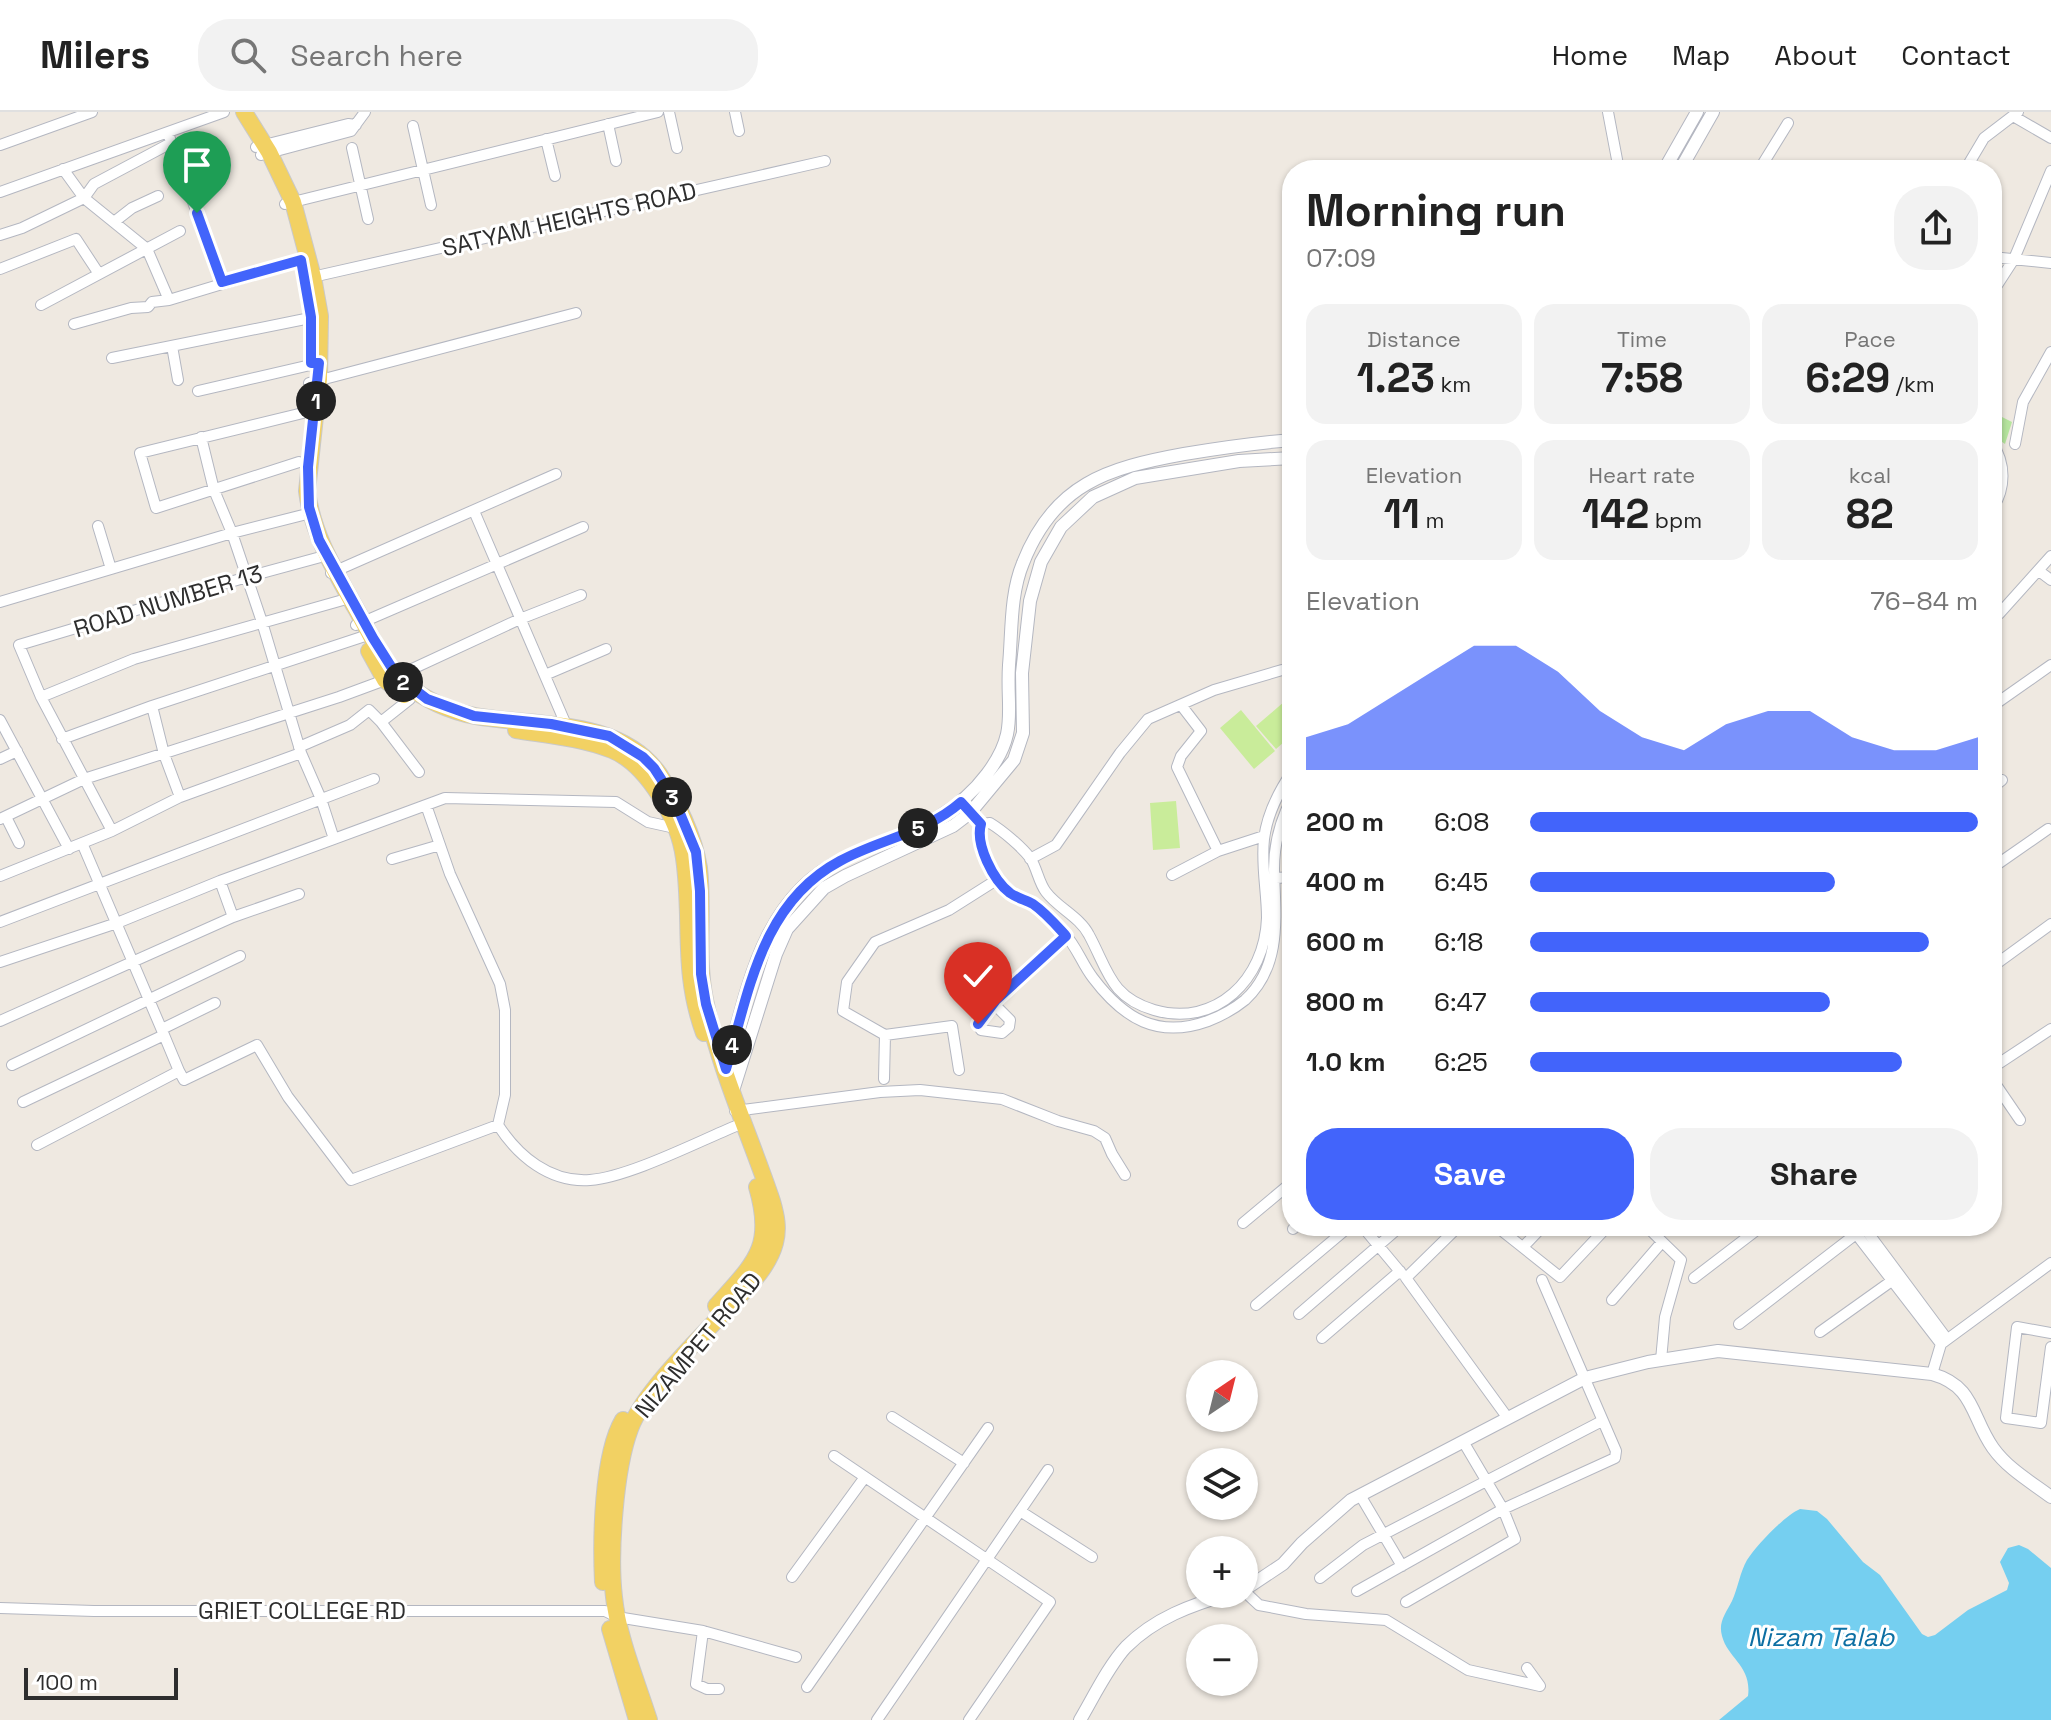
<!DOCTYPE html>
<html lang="en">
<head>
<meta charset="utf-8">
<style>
  :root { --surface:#fff; --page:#f2f2f2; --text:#222; --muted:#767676; --line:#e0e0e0; --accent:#4264fb }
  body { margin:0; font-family:"Space Grotesk",sans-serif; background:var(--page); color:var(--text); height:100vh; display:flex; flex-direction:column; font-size:30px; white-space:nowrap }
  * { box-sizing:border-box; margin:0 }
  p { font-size:26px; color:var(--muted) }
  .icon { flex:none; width:44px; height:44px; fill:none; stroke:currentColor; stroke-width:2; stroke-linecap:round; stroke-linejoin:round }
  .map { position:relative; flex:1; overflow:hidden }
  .details { position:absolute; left:1282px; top:48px; width:720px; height:1076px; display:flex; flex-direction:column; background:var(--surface); border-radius:32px; box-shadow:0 2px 6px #0004 }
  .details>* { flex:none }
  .needle { width:52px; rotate:35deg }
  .tools { position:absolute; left:1186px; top:1248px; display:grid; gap:16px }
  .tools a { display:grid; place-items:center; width:72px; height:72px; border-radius:50%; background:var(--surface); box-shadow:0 2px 6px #0004; font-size:40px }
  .scale { position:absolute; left:24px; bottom:20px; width:154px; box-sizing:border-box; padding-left:8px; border:4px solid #2e2e2e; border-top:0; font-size:22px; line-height:28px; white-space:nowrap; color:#2e2e2e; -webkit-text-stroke:6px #fff; paint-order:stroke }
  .pin { position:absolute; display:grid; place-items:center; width:68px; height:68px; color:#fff; margin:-82px -34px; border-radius:50% 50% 50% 0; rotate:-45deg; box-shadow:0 0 8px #0007 }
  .pin .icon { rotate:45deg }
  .km { position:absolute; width:40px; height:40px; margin:-20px; border-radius:50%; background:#222; color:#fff; font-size:22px; line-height:40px; text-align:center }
  .round { display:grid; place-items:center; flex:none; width:84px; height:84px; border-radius:32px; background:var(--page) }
  .overview { display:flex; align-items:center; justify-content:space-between; height:136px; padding:0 24px }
  h1 { font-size:44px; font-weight:600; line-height:60px }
  .stats { display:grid; grid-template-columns:repeat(3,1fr); gap:12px; height:136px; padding:8px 24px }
  .stats div { display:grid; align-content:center; border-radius:20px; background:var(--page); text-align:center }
  .stats b { font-size:40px; font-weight:600 }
  .stats small { font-size:22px; font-weight:400 }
  .stats p { font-size:22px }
  .chart { height:224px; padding:16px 24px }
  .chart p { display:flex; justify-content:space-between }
  .chart svg { width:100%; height:144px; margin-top:8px; fill:var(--accent); opacity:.7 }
  .primary-button { display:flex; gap:16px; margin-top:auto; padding:16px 24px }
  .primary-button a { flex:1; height:92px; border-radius:32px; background:var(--accent); color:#fff; font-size:32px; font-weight:600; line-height:92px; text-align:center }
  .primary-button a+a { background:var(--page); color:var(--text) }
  ul { padding:0 24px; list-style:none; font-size:26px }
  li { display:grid; grid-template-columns:128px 96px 1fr; align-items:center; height:60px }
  li i { height:20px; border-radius:10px; background:var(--accent) }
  header { display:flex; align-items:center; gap:48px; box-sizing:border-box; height:112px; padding:0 40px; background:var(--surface); border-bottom:2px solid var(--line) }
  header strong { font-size:38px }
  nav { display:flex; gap:44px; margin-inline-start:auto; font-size:28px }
  .search { width:560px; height:72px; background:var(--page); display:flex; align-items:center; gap:20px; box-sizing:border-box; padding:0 28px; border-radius:32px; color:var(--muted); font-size:30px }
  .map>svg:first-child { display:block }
  .green { fill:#b6e59e }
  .pitch { fill:#c9ec9a }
  .water { fill:#75cff0 }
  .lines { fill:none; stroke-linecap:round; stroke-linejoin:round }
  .minor-casing { stroke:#b4b7c1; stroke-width:12 }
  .tertiary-casing { stroke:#b4b7c1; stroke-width:14 }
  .primary-casing { stroke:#c9c9c9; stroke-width:18 }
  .minor { stroke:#fff; stroke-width:10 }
  .tertiary { stroke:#fff; stroke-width:12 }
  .primary { stroke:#f2d163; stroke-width:16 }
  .route-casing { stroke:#fff; stroke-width:16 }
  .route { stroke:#4264fb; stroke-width:10 }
  .labels { text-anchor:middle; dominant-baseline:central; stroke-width:6; stroke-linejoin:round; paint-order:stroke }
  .street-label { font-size:24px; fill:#2e2e2e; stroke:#fff }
  .water-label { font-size:26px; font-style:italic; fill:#0d6fa3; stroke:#fff }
</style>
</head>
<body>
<header>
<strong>Milers</strong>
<div class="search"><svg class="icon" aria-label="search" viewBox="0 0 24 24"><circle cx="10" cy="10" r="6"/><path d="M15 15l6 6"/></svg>Search here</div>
<nav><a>Home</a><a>Map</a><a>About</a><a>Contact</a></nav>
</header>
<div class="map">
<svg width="2051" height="1608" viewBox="0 0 2051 1608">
  <rect width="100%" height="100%" fill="#efe9e1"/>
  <!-- green -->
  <path class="green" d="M1992,300L2012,310L2005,332L1992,323Z"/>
  <!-- pitch -->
  <path class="pitch" d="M1292,583V623L1276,637L1256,614Z
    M1241,598L1275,639L1254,657L1220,616Z
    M1176,689L1180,736L1153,738L1150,691Z"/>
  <!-- water -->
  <path class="water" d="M1800,1397L1817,1399L1827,1407L1863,1450L1880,1463L1922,1522L1928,1525L1935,1523L1968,1498L2007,1478L2009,1471L2000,1450L2008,1436L2019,1433L2028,1437L2051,1456V1608H1719L1748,1584C1752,1554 1728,1547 1722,1524C1718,1510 1726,1501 1732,1489C1738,1476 1740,1460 1747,1448C1756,1434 1784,1404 1800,1397Z"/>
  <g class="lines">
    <defs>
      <path id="minor" d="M669,0L677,36
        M735,0L739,19
        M1608,0L1619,58
        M2013,4L2051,26
        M608,12L616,49
        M413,14L431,93
        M169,24L222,170
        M546,27L555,64
        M0,33L92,0
        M256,35L348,12L356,13
        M352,36L368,107
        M261,43L351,19L365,0
        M63,57L84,86L147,137L169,188L308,146
        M1759,58L1788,11
        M1965,58L1984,26L2018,0
        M0,80L224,0
        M285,92L658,0
        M114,110L132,96L158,84
        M0,123L22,116L84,86L94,72L171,31
        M1992,145L2051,151
        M0,157L76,127L99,162
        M308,166L825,49
        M1992,181L2014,147L2051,59
        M41,193L180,119
        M74,212L131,196L148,195L152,190L169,188
        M172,234L178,268
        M112,246L320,204
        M309,271L576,201
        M198,279L319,251
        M201,325L214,378L232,421L262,510L301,641L321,687L334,727
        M1992,331C2006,351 2006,377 1992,397
        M2015,332L2023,290L2051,240
        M299,350L156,396L140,341L307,300
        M474,399L567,615
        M98,414L111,457
        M2039,459L2051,468
        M331,461L556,362
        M0,490L232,421L311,401
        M1992,505L1999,502L2051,444
        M356,513L583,415
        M545,563L606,537
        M397,564L520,507L581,483
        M41,585L134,547L350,486
        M410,587L381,610L419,660
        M1181,593L1201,619L1181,644L1177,655L1218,739
        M1994,593L2051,553
        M0,608L69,737
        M62,627L152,594
        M299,635L350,613L369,598L381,610
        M0,647L17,639
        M1292,660C1279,679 1267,703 1264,727C1261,754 1267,779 1267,806C1265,867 1216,916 1154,898C1110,885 1108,858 1089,823C1080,805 1058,796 1046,780C1039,771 1037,757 1031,747C1022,735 1003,719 990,711L981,712C975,733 992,762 1006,777C1013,784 1024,787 1033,792C1045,800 1054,811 1064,821C1077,835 1082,852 1093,866C1124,907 1158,927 1208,909C1221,904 1234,897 1245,888C1283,853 1275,802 1274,757C1274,733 1281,707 1292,686
        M1992,676L2002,668
        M180,685L164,642L152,594L371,522
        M426,693L450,762L500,872L505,898V983L498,1013
        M6,705L19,731
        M0,707L84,667L339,585L385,568
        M112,719L41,585L19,533L247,465L328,443
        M392,747L440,733
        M1030,747L1056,733L1120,641L1148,607L1214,578L1282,558L1292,559
        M1992,756L2048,717
        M1172,763L1218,739L1264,724
        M0,764L112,719L180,685L301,641
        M1276,766L1292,765
        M220,769L233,805
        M0,810L374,667
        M0,850L117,811L220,769L445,686L616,690L648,710L675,716
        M1992,855L2051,812
        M993,891L1010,908L1009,915L1002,921L981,918L978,912C982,902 989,896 996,888L1066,824
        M0,909L233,805L299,782
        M162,917L215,891
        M12,953L240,844
        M1992,956L2051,917
        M959,958L952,914L885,923L843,899L847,870L875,830L949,798L998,767
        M179,959L184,968L257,933L288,985L351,1068L498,1013C518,1044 550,1071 590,1068C629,1065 697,1030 736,1014
        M884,967L885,923
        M1992,967L2020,1008
        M23,990L164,923L82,731
        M735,999L880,980L920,978L1002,987L1058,1009L1094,1019L1105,1026L1112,1042L1125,1063
        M37,1033L179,959L164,923
        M1243,1111L1292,1070
        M1362,1114L1402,1162
        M1459,1114L1406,1166L1507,1305
        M1496,1114L1560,1165L1608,1114
        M1646,1114L1681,1148L1665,1205L1661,1248
        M1850,1114L1941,1232
        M1863,1114L1947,1227
        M1293,1117L1296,1114
        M1523,1135L1543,1114
        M1694,1166L1762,1114
        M1612,1188L1662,1130
        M1256,1193L1350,1114
        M1299,1202L1401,1114
        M1739,1212L1856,1122
        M1820,1220L1893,1168
        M2051,1221L2017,1215L2006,1306L2041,1311L2051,1235
        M1322,1226L1400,1159
        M1932,1262L1941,1232L2051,1151
        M892,1305L964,1351
        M1464,1331L1503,1397L1615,1346L1616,1339L1542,1168
        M834,1344L1050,1490L969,1608
        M1360,1383L1402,1454
        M1020,1399L1092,1445
        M792,1465L865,1365
        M1320,1466L1363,1433L1602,1309
        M1244,1479L1259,1493L1306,1502L1386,1508L1468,1558L1540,1574L1527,1556
        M1357,1479L1503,1397L1515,1427L1406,1490
        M0,1496L94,1499H605L617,1505L703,1519L796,1545
        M703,1519L696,1572L707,1577H719
        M807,1575L988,1316
        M877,1608L1048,1358"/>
      <path id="tertiary" d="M1664,58L1697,0
        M1680,58L1713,0
        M724,962C746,884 760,785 843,747C897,722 949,713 987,662C1019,620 1006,599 1009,553C1012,520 1010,482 1023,451C1054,372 1107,356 1184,342C1220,336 1256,331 1292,328
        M732,982L776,842L787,817L824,776L845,764L953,714L970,701L1014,648L1023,621L1022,561L1030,489L1041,450L1061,415L1093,385L1135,366L1239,349L1292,346
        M1244,1478L1283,1452L1302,1431L1351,1388L1585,1266L1648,1250L1718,1239L1932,1262C1975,1274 1971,1305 1993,1336C2008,1357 2031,1370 2051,1385
        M1080,1608C1093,1586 1109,1553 1126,1535C1155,1506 1191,1493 1229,1482"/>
      <path id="primary" d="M244,0L269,40L293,90L313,165L320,204L319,267L307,379C312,421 335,459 355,495C369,519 383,553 404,571C424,587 449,599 475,604C534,615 619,605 659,662C677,689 694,724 699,756C704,800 696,844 705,888C719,957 750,1023 772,1089C776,1103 779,1116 775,1131C769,1154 750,1173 734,1190C705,1221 644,1278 630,1317C615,1357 609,1442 614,1485C618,1525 637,1570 649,1608
        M369,539L385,568L404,583
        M516,618C548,623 582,626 612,638C648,653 679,708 684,746C693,808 681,859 704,921
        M716,1194C754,1151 775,1136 757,1075
        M603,1470C601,1429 602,1343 623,1308
        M610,1517L637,1608"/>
    </defs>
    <!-- minor casing -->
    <use href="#minor" class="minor-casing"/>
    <!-- tertiary casing -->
    <use href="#tertiary" class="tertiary-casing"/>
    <!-- primary casing -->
    <use href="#primary" class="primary-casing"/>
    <!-- minor -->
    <use href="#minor" class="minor"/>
    <!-- tertiary -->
    <use href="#tertiary" class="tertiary"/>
    <!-- primary -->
    <use href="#primary" class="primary"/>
  </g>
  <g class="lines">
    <defs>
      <path id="route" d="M197,101L222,170L301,148L311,205V251H319L308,355L309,395L319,428L373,526L397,564L427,587L474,604L551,612L609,624L643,645L654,656L674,687L696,740L700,779L701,862L706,892L726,957C749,880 761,791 840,749C880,727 926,721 961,690L981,712C975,732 993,768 1010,781C1017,786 1026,788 1033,792C1046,801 1056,813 1066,824L996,888L978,912"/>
    </defs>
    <!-- route casing -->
    <use href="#route" class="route-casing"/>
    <!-- route -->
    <use href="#route" class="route"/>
  </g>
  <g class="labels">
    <!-- street labels -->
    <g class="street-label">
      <text transform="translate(569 107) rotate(-13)">SATYAM HEIGHTS ROAD</text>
      <text transform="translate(168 489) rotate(-17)">ROAD NUMBER 13</text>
      <text transform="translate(698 1233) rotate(-50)">NIZAMPET ROAD</text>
      <text x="302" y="1498">GRIET COLLEGE RD</text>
    </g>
    <!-- water labels -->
    <g class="water-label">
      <text x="1821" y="1525">Nizam Talab</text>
    </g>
  </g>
</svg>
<div class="tools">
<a><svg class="needle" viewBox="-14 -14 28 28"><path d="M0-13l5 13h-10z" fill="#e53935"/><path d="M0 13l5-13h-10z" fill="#767676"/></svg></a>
<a><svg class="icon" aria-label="layers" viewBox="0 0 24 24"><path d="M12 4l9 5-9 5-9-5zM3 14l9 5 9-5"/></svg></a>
<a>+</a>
<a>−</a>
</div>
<div class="scale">100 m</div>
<div class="pin" style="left:197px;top:101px;background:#1e9e55"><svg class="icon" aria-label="arrive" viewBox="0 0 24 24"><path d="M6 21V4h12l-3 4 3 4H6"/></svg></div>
<div class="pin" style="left:978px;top:912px;background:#d93025"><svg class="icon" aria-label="check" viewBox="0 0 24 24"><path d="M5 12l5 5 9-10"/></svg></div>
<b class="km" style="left:316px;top:289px">1</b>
<b class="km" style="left:403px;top:570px">2</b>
<b class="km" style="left:672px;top:685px">3</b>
<b class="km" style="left:732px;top:933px">4</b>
<b class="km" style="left:918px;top:716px">5</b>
<section class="details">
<div class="overview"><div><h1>Morning run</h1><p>07:09</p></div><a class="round"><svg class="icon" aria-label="share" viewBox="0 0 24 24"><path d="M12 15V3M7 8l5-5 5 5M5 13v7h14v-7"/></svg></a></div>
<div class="stats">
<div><p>Distance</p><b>1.23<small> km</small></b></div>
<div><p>Time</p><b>7:58</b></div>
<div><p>Pace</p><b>6:29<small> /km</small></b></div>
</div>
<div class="stats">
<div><p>Elevation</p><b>11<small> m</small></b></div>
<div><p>Heart rate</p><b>142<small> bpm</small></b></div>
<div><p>kcal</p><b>82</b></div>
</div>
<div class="chart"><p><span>Elevation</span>76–84 m</p>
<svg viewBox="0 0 160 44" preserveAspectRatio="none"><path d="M0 44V34L10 30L20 22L30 14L40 6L50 6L60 14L70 26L80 34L90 38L100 30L110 26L120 26L130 34L140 38L150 38L160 34V44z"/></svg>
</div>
<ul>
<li><b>200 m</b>6:08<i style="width:100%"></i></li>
<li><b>400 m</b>6:45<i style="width:68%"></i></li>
<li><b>600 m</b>6:18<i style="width:89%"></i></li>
<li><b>800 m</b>6:47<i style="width:67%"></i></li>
<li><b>1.0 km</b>6:25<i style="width:83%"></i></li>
</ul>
<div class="primary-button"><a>Save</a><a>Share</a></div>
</section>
</div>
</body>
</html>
